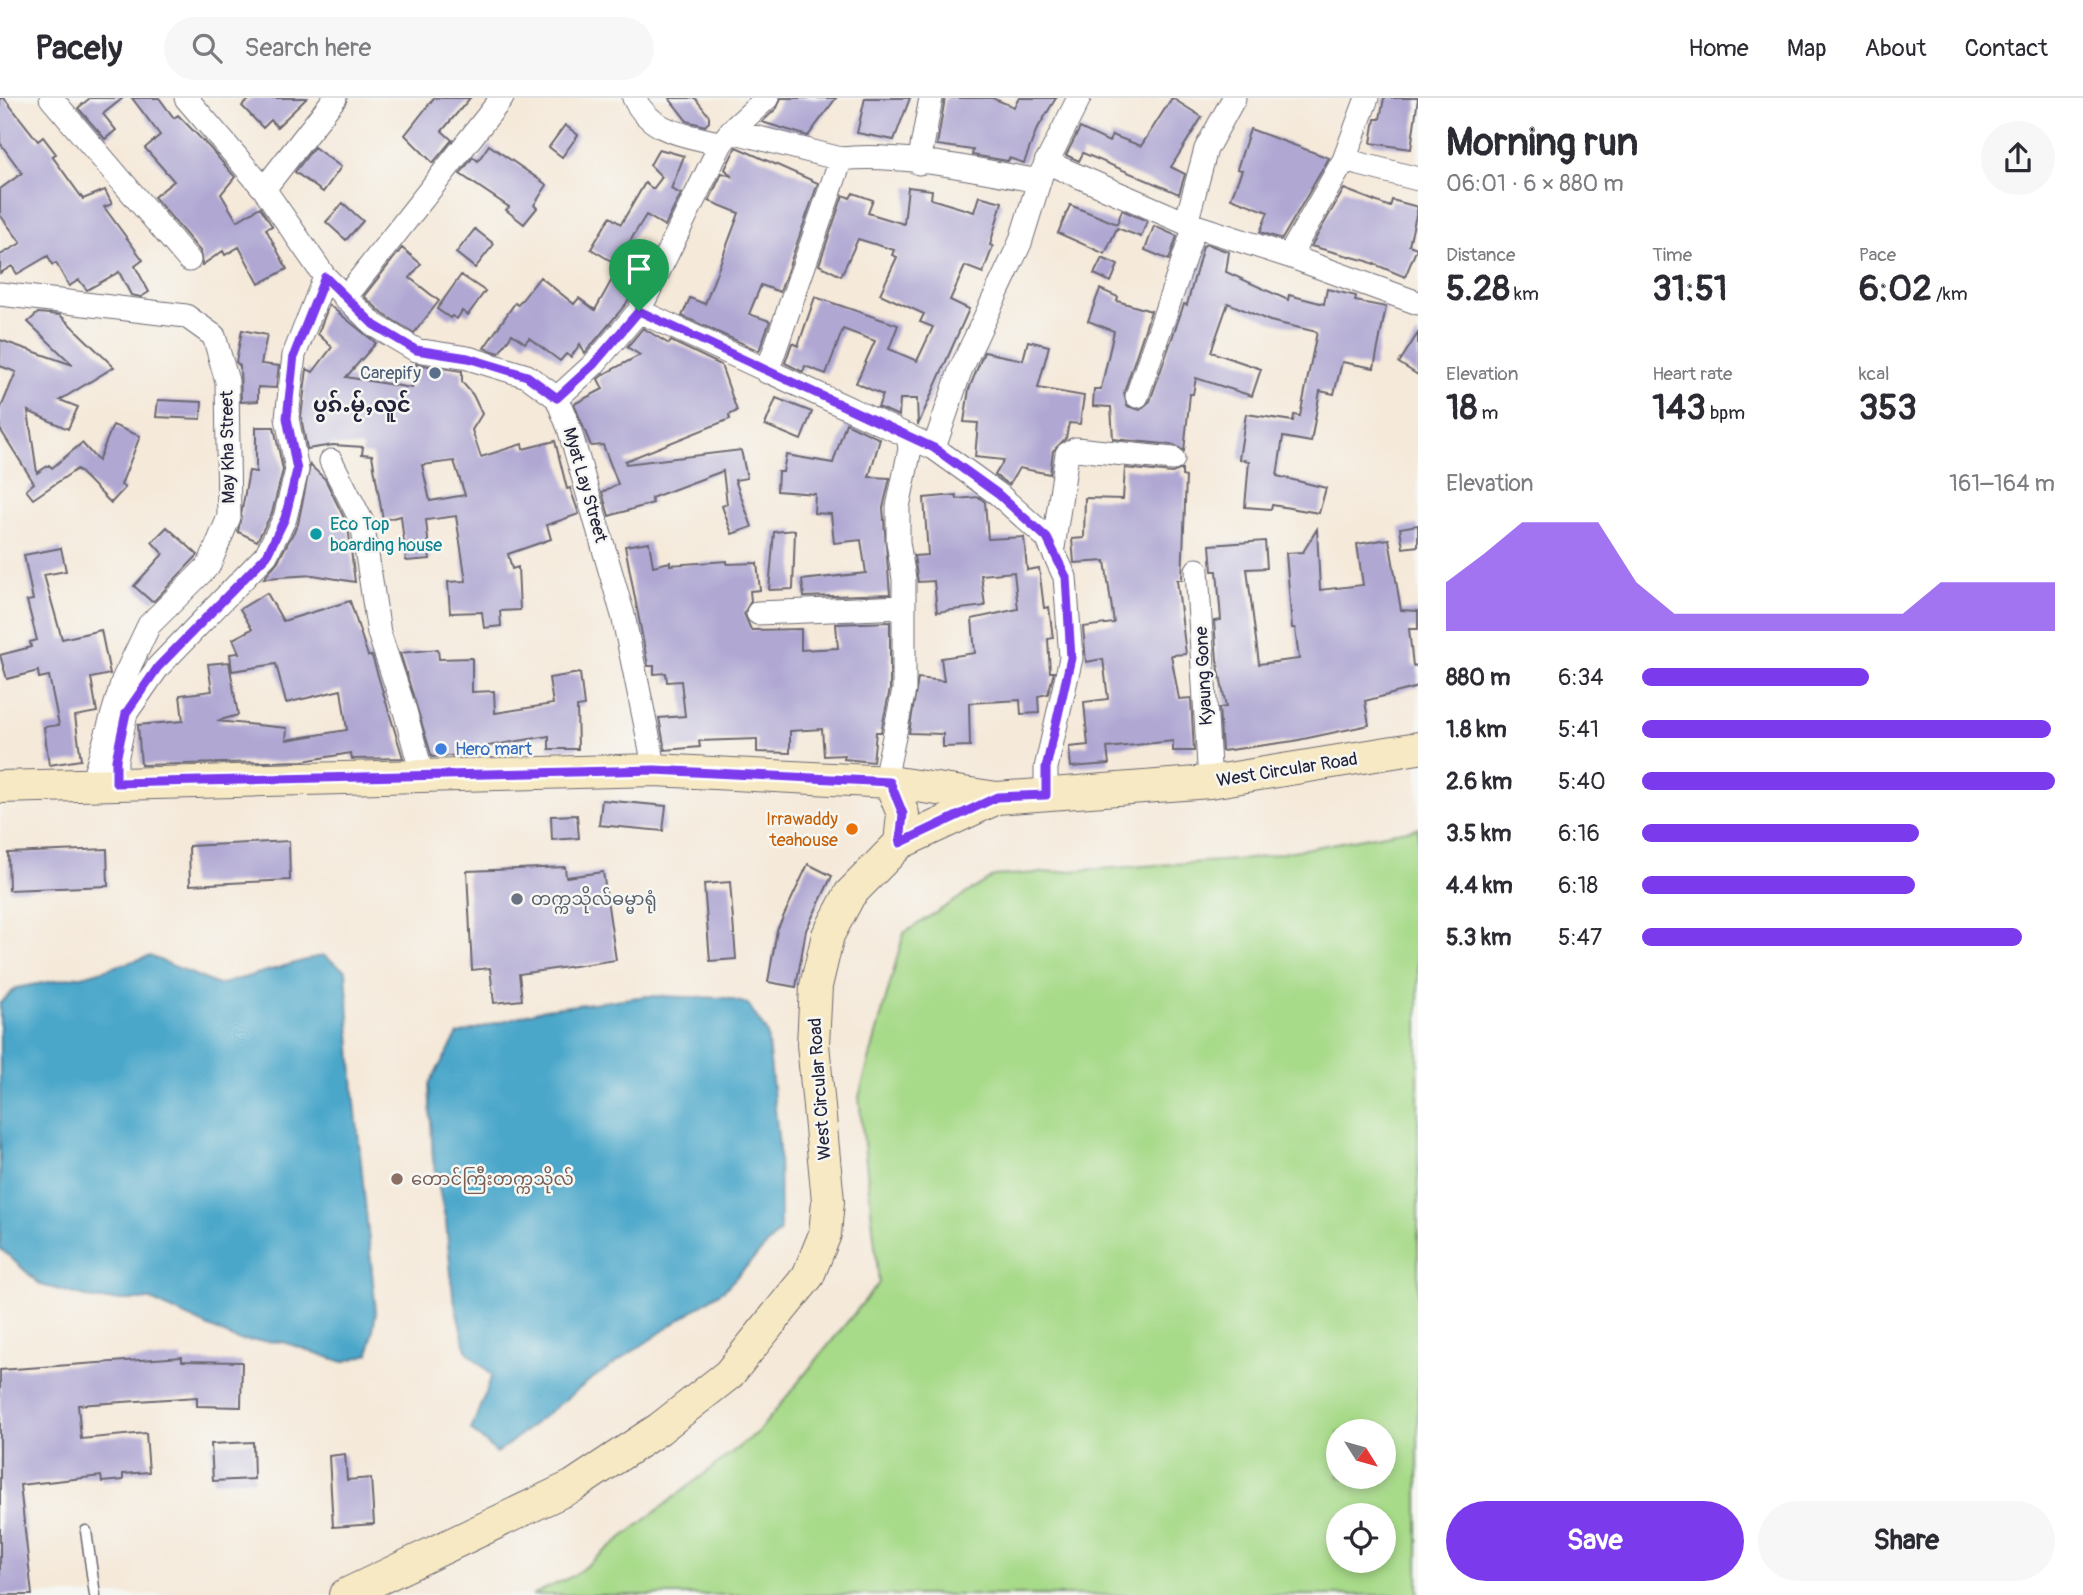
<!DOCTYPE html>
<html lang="en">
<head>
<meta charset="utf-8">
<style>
  :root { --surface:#fff; --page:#f7f7f7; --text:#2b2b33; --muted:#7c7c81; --line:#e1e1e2; --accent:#7c3aed }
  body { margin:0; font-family:Pangolin,"Noto Sans Myanmar",sans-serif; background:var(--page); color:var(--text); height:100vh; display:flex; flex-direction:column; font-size:26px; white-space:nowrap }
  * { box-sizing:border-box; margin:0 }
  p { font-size:23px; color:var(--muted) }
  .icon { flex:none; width:38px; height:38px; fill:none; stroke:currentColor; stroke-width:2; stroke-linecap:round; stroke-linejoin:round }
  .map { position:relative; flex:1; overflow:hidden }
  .details { display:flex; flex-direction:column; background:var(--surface); width:665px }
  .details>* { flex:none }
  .needle { width:46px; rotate:127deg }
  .tools { position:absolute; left:1326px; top:1321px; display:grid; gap:14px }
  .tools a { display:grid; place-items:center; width:70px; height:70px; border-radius:50%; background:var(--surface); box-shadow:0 4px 10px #0003; font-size:35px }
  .pin { position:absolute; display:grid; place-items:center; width:60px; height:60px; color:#fff; margin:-72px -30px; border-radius:50% 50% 50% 0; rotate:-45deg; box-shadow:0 0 7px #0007 }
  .pin .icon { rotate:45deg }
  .round { display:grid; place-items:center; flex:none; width:74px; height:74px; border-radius:37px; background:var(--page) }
  .overview { display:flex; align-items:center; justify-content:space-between; height:119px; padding:0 28px }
  h1 { font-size:38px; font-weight:700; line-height:52px }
  .metrics { display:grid; grid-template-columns:repeat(3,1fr); gap:10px; height:119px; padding:7px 28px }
  .metrics div { display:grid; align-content:center }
  .metrics b { font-size:35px; font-weight:700 }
  .metrics small { font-size:19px; font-weight:400 }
  .metrics p { font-size:19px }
  .chart { height:196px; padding:14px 28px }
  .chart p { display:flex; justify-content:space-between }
  .chart svg { width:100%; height:126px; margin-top:7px; fill:var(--accent); opacity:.7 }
  .button { display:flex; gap:14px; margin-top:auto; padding:14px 28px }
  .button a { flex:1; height:80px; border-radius:42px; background:var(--accent); color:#fff; font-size:28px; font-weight:700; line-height:80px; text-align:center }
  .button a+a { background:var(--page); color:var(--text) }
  ul { padding:0 28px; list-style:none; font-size:23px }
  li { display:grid; grid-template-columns:112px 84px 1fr; align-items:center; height:52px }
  li i { height:18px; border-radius:9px; background:var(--accent) }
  header { display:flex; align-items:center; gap:42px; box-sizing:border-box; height:98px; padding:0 35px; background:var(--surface); border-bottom:2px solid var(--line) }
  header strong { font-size:33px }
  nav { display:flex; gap:38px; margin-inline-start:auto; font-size:24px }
  .search { width:490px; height:63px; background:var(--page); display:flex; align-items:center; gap:18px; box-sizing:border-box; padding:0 24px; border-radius:38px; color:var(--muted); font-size:26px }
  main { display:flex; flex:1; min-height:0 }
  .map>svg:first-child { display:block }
  .green { fill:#a7da89; stroke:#647e62; stroke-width:2; fill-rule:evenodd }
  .water { fill:#4ca7ca; stroke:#376482; stroke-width:2 }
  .building { fill:#b0a8d3; fill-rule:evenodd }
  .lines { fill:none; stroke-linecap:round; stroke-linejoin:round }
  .lane-casing { stroke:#6c6872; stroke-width:13 }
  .street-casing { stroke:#6c6872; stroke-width:25 }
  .secondary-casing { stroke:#6c6872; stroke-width:34 }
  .lane { stroke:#fff; stroke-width:10 }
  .street { stroke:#fff; stroke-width:23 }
  .secondary { stroke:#f7e9c3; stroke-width:32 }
  .route-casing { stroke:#fff; stroke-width:14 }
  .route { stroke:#7c3aed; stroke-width:9 }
  .service-dot { fill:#5c6f8a; stroke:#f6f6f2; stroke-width:2.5 }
  .culture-dot { fill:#0f9aa8; stroke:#f6f6f2; stroke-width:2.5 }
  .shop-dot { fill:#3f7fe0; stroke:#f6f6f2; stroke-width:2.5 }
  .food-dot { fill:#e8710a; stroke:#f6f6f2; stroke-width:2.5 }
  .worship-dot { fill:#6b7280; stroke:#f6f6f2; stroke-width:2.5 }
  .education-dot { fill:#8d6e63; stroke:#f6f6f2; stroke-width:2.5 }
  .labels { text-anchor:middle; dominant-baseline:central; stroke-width:5; stroke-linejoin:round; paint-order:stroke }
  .service-label { font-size:18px; fill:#4e5e75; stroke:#f6f6f2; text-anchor:end }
  .street-label { font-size:18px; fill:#22223b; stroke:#f6f6f2 }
  .culture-label { font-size:18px; fill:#0d838f; stroke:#f6f6f2; text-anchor:start }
  .shop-label { font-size:18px; fill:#366cbe; stroke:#f6f6f2; text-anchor:start }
  .food-label { font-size:18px; fill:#c56008; stroke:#f6f6f2; text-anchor:end }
  .worship-label { font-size:18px; fill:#5b616d; stroke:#f6f6f2; text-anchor:start }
  .education-label { font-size:18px; fill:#785e54; stroke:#f6f6f2; text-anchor:start }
  .quarter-label { font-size:21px; font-weight:bold; fill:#22223b; stroke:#f6f6f2 }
</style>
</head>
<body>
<header>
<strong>Pacely</strong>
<div class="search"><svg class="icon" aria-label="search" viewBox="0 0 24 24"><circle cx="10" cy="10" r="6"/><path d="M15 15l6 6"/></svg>Search here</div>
<nav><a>Home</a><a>Map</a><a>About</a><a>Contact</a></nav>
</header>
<main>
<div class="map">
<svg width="1418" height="1497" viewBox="0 0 1418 1497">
  <rect width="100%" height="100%" fill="#f6f6f2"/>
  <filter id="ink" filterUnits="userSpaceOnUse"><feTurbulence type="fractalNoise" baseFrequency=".0143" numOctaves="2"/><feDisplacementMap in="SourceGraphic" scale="14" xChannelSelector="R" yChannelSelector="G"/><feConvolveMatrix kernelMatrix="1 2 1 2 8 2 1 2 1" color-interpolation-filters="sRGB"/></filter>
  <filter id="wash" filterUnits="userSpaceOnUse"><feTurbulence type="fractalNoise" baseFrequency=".00686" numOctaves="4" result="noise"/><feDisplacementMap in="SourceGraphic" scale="28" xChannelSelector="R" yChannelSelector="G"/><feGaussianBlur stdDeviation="1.57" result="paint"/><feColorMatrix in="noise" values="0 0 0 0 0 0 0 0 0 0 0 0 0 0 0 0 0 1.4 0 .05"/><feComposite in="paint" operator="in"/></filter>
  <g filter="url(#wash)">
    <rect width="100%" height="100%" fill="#f5e9d9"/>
    <!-- green -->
    <path class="green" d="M1418,730V1497H532L573,1478L758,1334L879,1185L859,999L904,835L994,778L1250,761ZM1339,1334H1384V1379H1339ZM1339,1418H1384V1463H1339Z"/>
    <!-- water -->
    <path class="water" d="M323,857L346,873L354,994L376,1214L369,1256L343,1264L283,1244L237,1242L151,1202H98L41,1187L0,1150V905L16,890L86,877L150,858L218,887Z
      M647,898L726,900L748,906L767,935L779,1048L780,1133L725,1191L589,1283L497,1355L471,1332L492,1278L466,1252L453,1197L446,1124L433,1062L429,986L458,936L545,911Z"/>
    <g id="blocks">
      <!-- building -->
      <path class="building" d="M0,0H4L38,43L43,39L56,56L52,58L83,101L105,92L112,106L104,109L143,162L135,168L149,194L141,199L131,197L119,174L87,192L79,182L69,188L56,165L52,167L48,158L17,176L12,168L0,175V157L21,145L0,117V91L22,75L0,45Z
        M90,0H123L103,16L116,32L105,41L78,10Z
        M132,0H159L174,20L178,17L210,50L235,79L221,96L237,123L260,109L272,128L266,131L287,171L259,186L239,149L225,157L223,153L202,167L200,153L154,99L174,83L145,50L160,37Z
        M251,0H307L277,29L271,22L263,30L242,8Z
        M434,0H470L442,33L452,42L433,65L405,37Z
        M669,0H695L709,18V24L705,28L687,23Z
        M781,0H836L808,38L762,24L777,10Z
        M865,0H910L894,42L857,35Z
        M945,0H992L1014,9L1019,0H1056L1036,33L1024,65L1009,60L1008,63L972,57L973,52L937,47Z
        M1172,0L1202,19L1171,69L1185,76L1179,96L1083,55L1079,63L1066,57L1080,30L1109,44L1112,37L1141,48Z
        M1384,0H1418L1411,51L1371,45L1375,21H1380Z
        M565,27L578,37L562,59L549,49Z
        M1250,31L1329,60L1282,141L1260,134L1268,114L1231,100L1242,72L1237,71Z
        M489,47L547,87L534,107L537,110L524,126L506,112L509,109L460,76L473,59L478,63Z
        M314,49L341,69L323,94L295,74Z
        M736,49L818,85L780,194L761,187L749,216L770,223L759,253L682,218L690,200L705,206L739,115L709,103L722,75L731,78L725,71Z
        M659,51L684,58L671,91L681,96L665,128L646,117L616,166L591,151L610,119L621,126L645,85L653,91L662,79L650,67Z
        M908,89L932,92L931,101L974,114L979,98L1002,104L990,147L993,148L983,175L965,168L950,202L969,211L918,327L917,301H900L899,318L878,309L883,297L856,285L875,243L843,231L826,276L805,268L803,274L785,265L792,245L798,248L815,199L898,227L889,251L917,263L933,229L920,224L924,216L880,196L897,159L892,157L894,152L858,141L841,178L819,167L843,97L850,100L853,95L873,102L868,115L904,126Z
        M1344,91L1390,109L1392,102L1418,109L1409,147L1417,150L1405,179L1367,163L1311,148Z
        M343,105L363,123L346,142L326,124Z
        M1070,107L1117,126L1122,112L1147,123L1141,139L1117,130L1105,156L1058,135Z
        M1154,128L1177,138L1169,162L1145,152Z
        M475,131L494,146L475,170L456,155Z
        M1207,146L1229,154L1226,174L1288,202L1289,197L1324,206L1327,191L1356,198L1355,203L1386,209L1374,270L1342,264L1334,296L1320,293L1311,344L1283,339L1277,378L1326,390L1319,415L1272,407L1271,411L1245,409L1249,363L1239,361L1246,316L1293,323L1294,317L1300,318L1317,234L1270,223L1228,205L1211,254L1261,271L1252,298L1196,280L1193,296H1190L1184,353L1174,347L1113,341L1111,309L1093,308L1094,291H1101L1114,233L1088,223L1100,191L1118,199L1117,203L1151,213L1124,294L1127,308L1140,312L1150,303L1184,206L1187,207L1203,148Z
        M402,150L421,166L410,180L439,203L414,235L383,216L364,198Z
        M1102,160L1118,167L1111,184L1094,176Z
        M619,169L640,180L626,206L585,255L580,246L571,259L566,256L560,263L529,240L525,245L512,236L499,255L484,250L515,205L518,207L540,179L574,206L579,200L595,212Z
        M461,177L485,193L468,217L462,213L457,221L452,218L450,220L437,211Z
        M329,207L376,245L346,279L412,290L416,266L462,273V284L473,297L482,316L472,332L481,359L522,346L523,351L555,343L567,391L570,390L579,416L547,427L551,441L508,456L512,471L518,469L520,512L500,513L501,528L484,530L482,514L450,515L448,484L466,483L456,418L426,422L430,461L406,463L401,418L383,422L372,357L362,356L363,349L333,347L307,351L301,319L307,271L313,274L332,249L318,236ZM454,363L465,397L430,403L422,367Z
        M38,215L60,217L114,269L60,302L78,309L68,331L28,313L37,375L49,367L52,370L82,345L98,363L113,327L140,338L121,387L125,390L111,405L77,371L33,401L26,392L34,385L0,331V312L16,274L0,268V242L73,267L28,224Z
        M643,230L669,246L671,243L721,267L737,313L729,317L730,321L625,363L626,366L741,352L747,380L735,382L752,429L732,436L722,408L727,406L723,373L651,400L653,405L609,418L602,394L618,386L603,347L591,348L574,306L603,291L598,281L604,276L640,257L627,249Z
        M242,232L267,237L261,266L279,268L276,290L258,289V303L241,304L240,268L236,264Z
        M1418,235V277L1399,265Z
        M1028,243L1049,248L1038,290L1084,298L1080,326L1069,325L1066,340L1053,353L1050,376L1019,370L1009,387L995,377L1004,362L975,359L978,325L964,324L969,291L984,254L1023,262Z
        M776,300L812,314L801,342L765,327Z
        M158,302L202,304L201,321L156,319Z
        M846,325L880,341L869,379L890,380L883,410L890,496L804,499L802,482L866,475L861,442L834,445L831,416L814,415L815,396L777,393L778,374H783L786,357L833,365Z
        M256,329H274L283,372L272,415L257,443L238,434L249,373L256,374Z
        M310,367L325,381L348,428L355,484L313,477L264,480L278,463L298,426Z
        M1125,370L1172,375L1182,371V378L1186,379L1182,482H1177L1186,556L1171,557L1179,601L1191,600L1194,653H1173V643L1107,650L1109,666L1071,669L1069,649L1088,647L1084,604L1108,601L1103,561L1086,564L1083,529L1114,525L1105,463L1074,465L1072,441L1084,440L1085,400L1123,401Z
        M956,397L957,401L979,399L985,404L988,441L1024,439L1027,472L1039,470L1044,510L1049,509L1053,540L1048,541L1050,574H1054L1048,596L1038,598L1039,615L1021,616L1020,602L969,605L970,648L943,649V636L909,635L918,580L944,583L941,560L975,555L972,521L1018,511L1014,474L981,477L985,508L937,514L934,483L918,484L914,458L928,457L924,400Z
        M1418,427V448L1403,450L1400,430Z
        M167,429L198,457L154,503L150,502L134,488L163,456L152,444Z
        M1317,431L1320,492L1363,487L1357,446L1389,441L1401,512L1418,513V531H1409L1413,568L1418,567V589L1365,603L1369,627L1294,643L1222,653L1219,610L1226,609L1217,562L1214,523L1221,522L1217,473H1212L1210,447L1265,443L1267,470L1247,471L1259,566L1299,561L1295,530H1292L1286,455L1303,454Z
        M795,432L793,491L769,492L774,434Z
        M649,444L653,468L670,464V467L727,463V466L757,465L760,492L750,493L751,503L744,515L751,532L801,531V552L838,550L836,526L890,524V591L881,634H876L873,664L844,661L845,657L824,658L822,631L790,633V655L757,654V641L699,643L700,649L665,652L659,620L685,618L681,583L667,584L666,575L654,576V568H648L625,448Z
        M61,450L66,473L44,477L62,541L101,532L110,576L91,580L97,614L75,618L81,662L49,667L44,629L59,627L49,578L39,580L38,573L7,581L0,557L31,549L30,544L37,542L27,503L33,502L24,457Z
        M267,495L283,523L350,503L368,558H372L403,660L352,661L351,655L303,663L141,667L138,627L183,623L180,597L212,593L208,566L229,564L238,617L217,623L287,630L286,642L347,632L341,592L286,605L276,566L232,573L230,556L239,555L233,541L252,531L240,511Z
        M438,551L439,561L472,560V594L494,593L495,615L553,606L549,580L580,575L584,608L577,609L578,651H549V638L488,648V655L432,659L400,555Z
        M602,702L666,708L663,733L599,727Z
        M577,717L579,740L552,742L551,718Z
        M289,743L290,782L190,787L189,748Z
        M107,751L108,788L9,792L8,755Z
        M808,766L832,778L806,832L796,889L768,884L777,832Z
        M565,769L566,779L603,774L616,862L519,876L522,902L494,905L490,870L472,872L467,773Z
        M730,784L736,861L710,863L704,786Z
        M182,1259V1263L242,1264L241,1309L197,1308V1299L78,1307L81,1341L146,1335L149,1374L123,1376V1382L102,1384L101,1378L20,1387L32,1497H0V1272Z
        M253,1344L254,1381L213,1383L211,1346Z
        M345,1356L347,1382L371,1380L374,1426L333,1429L329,1358Z"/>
    </g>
  </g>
  <g filter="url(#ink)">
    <use href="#blocks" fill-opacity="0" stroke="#6c6872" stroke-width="2"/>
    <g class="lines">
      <defs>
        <path id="lane" d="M86,1433L95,1497"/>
        <path id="street" d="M51,0L189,162
          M186,0L264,91L325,179L374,227L416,252L468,260L527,278L557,300L569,330L623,517L655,672
          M634,0C652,36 685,36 721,46
          M731,33L841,61C899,54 981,73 1039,83
          M1344,62L1418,81
          M1046,64L1186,125L1289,158L1418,205
          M919,65L931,0
          M264,91L335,0
          M1186,125L1206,51L1234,0
          M1289,158L1344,62L1367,0
          M0,196L186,218L214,238L227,283L229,419L209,467L149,527L123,582L92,686
          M345,200L502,0
          M639,213L934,350L998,396L1047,440L1065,479L1071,560L1046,670V697
          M767,274L841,61
          M1137,298L1195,128
          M557,300L593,267L639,213L721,46L731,33L767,0
          M934,350L960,273L1020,145L1042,74L1079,0
          M331,363L362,424L379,535L405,613L423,680
          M1053,450L1067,356L1076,351L1173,361
          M1197,472L1210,684
          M758,515L903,509
          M890,684L888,667L904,592V481L898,444V409L910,351L908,337
          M116,685V662L126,615L158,569L266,457L285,420L297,372L287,320L294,257L325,179"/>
        <path id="secondary" d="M890,684L903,716L900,745
          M0,689L655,672L890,684L997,700
          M345,1497L573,1388L659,1331L729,1276L808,1178L825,1136L828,1103L813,946L816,888L828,837L850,796L900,745L997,700L1210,684L1418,650"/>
      </defs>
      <!-- lane casing -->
      <use href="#lane" class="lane-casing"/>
      <!-- street casing -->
      <use href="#street" class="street-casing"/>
      <!-- secondary casing -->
      <use href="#secondary" class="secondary-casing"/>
      <!-- lane -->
      <use href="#lane" class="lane"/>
      <!-- street -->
      <use href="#street" class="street"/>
      <!-- secondary -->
      <use href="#secondary" class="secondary"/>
    </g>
  </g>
  <g class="lines" filter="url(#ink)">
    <defs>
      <path id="route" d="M325,179L374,227L416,252L468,260L527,278L557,300L593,267L639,213L934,350L998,396L1047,440L1066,479L1071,560L1046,670V697L997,699L900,745L903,716L890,684L655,672L116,685V662L126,615L158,569L267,457L285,420L297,372L287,320L294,257Z"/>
    </defs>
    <!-- route casing -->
    <use href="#route" class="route-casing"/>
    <!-- route -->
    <use href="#route" class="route"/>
  </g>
  <!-- markers -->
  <circle class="service-dot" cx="435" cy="275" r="7"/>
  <circle class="culture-dot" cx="316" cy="436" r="7"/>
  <circle class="shop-dot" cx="441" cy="651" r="7"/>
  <circle class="food-dot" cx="852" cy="731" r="7"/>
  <circle class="worship-dot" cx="517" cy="801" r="7"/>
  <circle class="education-dot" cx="397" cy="1081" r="7"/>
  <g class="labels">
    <!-- service labels -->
    <g class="service-label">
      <text x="421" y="275">Carepify</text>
    </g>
    <!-- street labels -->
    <g class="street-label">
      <text transform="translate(228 349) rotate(-91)">May Kha Street</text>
      <text transform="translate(585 387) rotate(74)">Myat Lay Street</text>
      <text transform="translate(1204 578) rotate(-93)">Kyaung Gone</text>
      <text transform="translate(1287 672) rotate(-9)">West Circular Road</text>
      <text transform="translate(820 991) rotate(-94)">West Circular Road</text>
    </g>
    <!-- culture labels -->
    <g class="culture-label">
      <text x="330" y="426">Eco Top<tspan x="330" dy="21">boarding house</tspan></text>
    </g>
    <!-- shop labels -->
    <g class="shop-label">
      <text x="455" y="651">Hero mart</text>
    </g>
    <!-- food labels -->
    <g class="food-label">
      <text x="838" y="721">Irrawaddy<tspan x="838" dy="21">teahouse</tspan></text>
    </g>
    <!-- worship labels -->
    <g class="worship-label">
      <text x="531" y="801">တက္ကသိုလ်ဓမ္မာရုံ</text>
    </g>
    <!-- education labels -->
    <g class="education-label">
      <text x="411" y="1081">တောင်ကြီးတက္ကသိုလ်</text>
    </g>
    <!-- quarter labels -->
    <g class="quarter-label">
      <text x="362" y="307">ပွၵ်ႉမႂ်ႇလူင်</text>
    </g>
  </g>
</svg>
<div class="tools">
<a><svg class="needle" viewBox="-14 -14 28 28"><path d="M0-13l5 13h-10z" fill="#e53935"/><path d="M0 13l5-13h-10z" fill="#7c7c81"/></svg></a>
<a><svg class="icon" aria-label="locate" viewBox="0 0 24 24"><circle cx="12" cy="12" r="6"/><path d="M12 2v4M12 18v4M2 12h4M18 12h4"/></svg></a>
</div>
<div class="pin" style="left:639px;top:213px;background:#1e9e55"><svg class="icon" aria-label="arrive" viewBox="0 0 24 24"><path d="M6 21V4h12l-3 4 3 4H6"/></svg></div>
</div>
<section class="details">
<div class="overview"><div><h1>Morning run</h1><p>06:01 · 6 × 880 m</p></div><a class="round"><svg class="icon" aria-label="share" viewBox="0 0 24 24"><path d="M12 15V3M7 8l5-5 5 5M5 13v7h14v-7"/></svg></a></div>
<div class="metrics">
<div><p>Distance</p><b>5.28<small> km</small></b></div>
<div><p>Time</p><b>31:51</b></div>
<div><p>Pace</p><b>6:02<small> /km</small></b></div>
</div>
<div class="metrics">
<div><p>Elevation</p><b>18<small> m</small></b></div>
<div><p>Heart rate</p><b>143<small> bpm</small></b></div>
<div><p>kcal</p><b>353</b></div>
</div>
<div class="chart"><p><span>Elevation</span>161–164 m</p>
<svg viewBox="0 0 160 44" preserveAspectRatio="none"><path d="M0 44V27L10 17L20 6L30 6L40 6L50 27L60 38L70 38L80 38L90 38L100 38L110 38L120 38L130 27L140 27L150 27L160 27V44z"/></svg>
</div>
<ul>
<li><b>880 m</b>6:34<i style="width:55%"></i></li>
<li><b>1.8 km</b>5:41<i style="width:99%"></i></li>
<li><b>2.6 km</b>5:40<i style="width:100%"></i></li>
<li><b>3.5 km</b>6:16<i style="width:67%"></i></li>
<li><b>4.4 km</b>6:18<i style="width:66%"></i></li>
<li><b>5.3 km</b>5:47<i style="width:92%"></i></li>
</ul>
<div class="button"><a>Save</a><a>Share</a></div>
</section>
</main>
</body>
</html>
